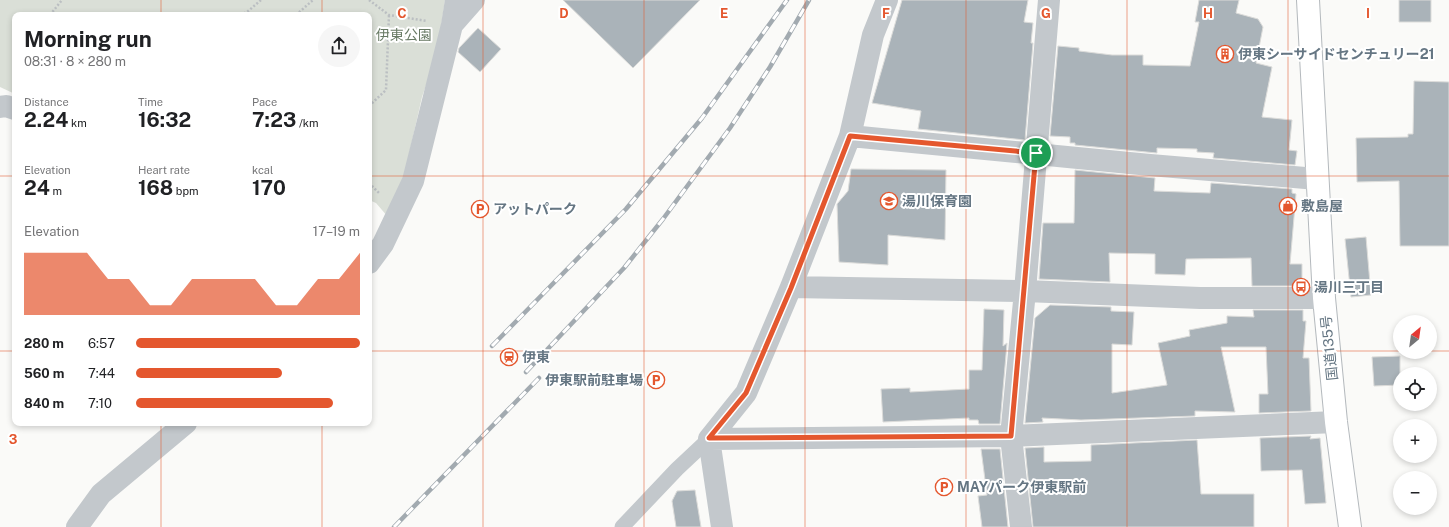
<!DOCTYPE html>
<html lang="en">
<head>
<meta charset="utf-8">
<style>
  :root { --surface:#fff; --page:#f6f6f6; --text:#202124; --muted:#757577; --accent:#e4572e }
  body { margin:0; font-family:"Public Sans","Noto Sans JP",sans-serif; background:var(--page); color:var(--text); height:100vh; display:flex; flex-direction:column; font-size:15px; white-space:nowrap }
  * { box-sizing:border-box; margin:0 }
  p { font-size:13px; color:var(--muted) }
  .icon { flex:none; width:22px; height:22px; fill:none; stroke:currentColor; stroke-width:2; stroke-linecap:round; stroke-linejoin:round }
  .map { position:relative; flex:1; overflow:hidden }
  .sheet { position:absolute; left:12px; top:12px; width:360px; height:414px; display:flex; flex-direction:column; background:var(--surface); border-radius:8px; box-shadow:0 2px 6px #0003 }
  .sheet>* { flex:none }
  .needle { width:26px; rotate:29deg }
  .controls { position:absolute; left:1393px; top:315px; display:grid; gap:8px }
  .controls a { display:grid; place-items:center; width:44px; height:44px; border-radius:50%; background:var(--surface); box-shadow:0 2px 6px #0003; font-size:20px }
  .pin { position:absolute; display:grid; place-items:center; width:34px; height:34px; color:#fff; margin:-17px; border:2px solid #fff; border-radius:50%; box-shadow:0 1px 4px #0007 }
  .round { display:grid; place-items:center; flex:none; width:42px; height:42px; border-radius:21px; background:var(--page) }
  .summary { display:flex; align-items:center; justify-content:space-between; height:68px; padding:0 12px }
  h1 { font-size:22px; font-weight:700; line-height:30px }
  .figures { display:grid; grid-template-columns:repeat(3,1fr); gap:6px; height:68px; padding:4px 12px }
  .figures div { display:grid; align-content:center }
  .figures b { font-size:20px; font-weight:700 }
  .figures small { font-size:11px; font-weight:400 }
  .figures p { font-size:11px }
  .chart { height:112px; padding:8px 12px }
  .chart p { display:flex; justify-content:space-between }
  .chart svg { width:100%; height:72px; margin-top:4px; fill:var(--accent); opacity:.7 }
  ul { padding:0 12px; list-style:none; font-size:13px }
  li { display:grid; grid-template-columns:64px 48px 1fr; align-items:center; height:30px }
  li i { height:10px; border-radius:5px; background:var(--accent) }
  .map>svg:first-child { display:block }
  .green { fill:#dadfd7 }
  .building { fill:#aab3b9; stroke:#dcdcda }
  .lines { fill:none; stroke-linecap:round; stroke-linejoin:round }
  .trunk-casing { stroke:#b4b9bd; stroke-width:24 }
  .path { stroke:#bbbfc2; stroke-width:2.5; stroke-dasharray:2 2; stroke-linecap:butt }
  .service { stroke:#c3c8cc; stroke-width:15 }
  .minor { stroke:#c3c8cc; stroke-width:22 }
  .trunk { stroke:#fff; stroke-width:22 }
  .rail-casing { stroke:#a2aab0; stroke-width:4.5 }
  .rail { stroke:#fff; stroke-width:3; stroke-dasharray:9; stroke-linecap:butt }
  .route-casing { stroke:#fff; stroke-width:8 }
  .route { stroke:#e4572e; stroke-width:5 }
  .grid { fill:none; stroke:#e4572e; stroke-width:1; stroke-opacity:0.55 }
  .labels { text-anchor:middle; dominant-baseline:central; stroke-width:4; stroke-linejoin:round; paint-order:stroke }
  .park-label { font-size:14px; fill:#687a64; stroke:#fff }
  .poi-label { font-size:14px; font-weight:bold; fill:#657683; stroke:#fff; text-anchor:start }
  .street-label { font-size:14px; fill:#657683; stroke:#fff }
  .grid-label { font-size:13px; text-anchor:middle; font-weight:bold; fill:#e4572e; stroke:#fff; stroke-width:4; stroke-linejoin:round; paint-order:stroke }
</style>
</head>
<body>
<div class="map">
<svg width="1449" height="527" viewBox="0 0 1449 527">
  <rect width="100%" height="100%" fill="#fafaf8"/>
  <!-- green -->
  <path class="green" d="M0,0H445L437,53L422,97L402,185L388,217L376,203L369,200V15H15V94L0,87Z"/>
  <!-- building -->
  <path class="building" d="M563,0H700L633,68Z
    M902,0H1028L1024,22L1033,23L1031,43H1033L1025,140L918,129L921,111L872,103Z
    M1199,0H1239L1236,13L1258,19L1263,27L1256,63L1272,67L1262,117L1292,120L1289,150L1297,151L1295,165L1213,158L1214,153L1197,152V149L1157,148V153L1075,145V143H1070V137L1050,136L1058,46L1079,48V51L1112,55H1143V65L1190,66L1199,22H1195Z
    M1399,0H1431V22H1399Z
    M478,28L501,49L480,72L458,52L459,48Z
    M1414,81L1449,82V246H1400L1399,181L1357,182L1356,138L1408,137V134H1413Z
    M851,169L946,170L945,240L888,235V265L839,262L837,204L848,191Z
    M1075,170L1155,178L1154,191L1210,193L1211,183L1292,189V193L1296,194L1290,264H1302V286H1252L1251,258L1186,259L1185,275L1155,274V254L1109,253L1110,282L1039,279L1043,223H1074Z
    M1366,237L1371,295L1351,297L1345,239Z
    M1050,305L1111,307V311L1134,312L1132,345L1112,344V393L1167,385L1158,343L1190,336L1189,330L1227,323V316L1254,317L1253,310H1303V321H1306L1303,358H1309L1311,411L1259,413V394H1268L1266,347H1221L1235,412L1195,411V416L1081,420L1042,418L1043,422L1025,423L1035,318Z
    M984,309L1004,310L1003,346L1007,343L1000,424H979L978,420H969V418L883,422L881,389L910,388V392L969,389V370H982Z
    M1400,356V385L1374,386L1372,357Z
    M1311,436L1310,439L1320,438L1326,503L1305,504L1302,470L1261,471L1260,438Z
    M1197,440L1201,494H1254V527H1033L1025,448L1044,447V462L1091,461V445Z
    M981,449H1000L1008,527H982L978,496L987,495Z
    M695,490L701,527H676L672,501L677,491Z"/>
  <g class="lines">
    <defs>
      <path id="trunk" d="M1308,0L1324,298L1336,422L1350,527"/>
    </defs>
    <!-- trunk casing -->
    <use href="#trunk" class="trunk-casing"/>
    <!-- path -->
    <path class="path" d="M369,0L389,15L427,21
      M50,15L62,0
      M240,15L247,12L261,0
      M296,15L313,0
      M369,106L386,90L389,15
      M369,183L380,194"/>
    <!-- service -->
    <path class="service" d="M622,527L677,469L709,439"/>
    <!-- minor -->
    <path class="minor" d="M452,25L474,0
      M0,107L6,106L15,109
      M850,136L1150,165L1317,179
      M369,263L383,244L413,181L452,25L456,0
      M791,287L1025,291L1200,298H1324
      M709,439L1011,436L1336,422
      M77,527L101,494L186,423
      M722,527L709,439L746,393L791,287L850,136L873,35L887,0
      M1021,527L1011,436L1025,291L1049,0"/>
    <!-- trunk -->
    <use href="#trunk" class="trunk"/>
    <defs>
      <path id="rail" d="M492,346L626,209L702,118L787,0
        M526,372L624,268L663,219L730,128L770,67L809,0
        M394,527L539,378"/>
    </defs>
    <!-- rail casing -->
    <use href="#rail" class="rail-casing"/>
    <!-- rail -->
    <use href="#rail" class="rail"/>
  </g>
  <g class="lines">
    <defs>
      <path id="route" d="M850,136L1036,153L1011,436L709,438L746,393L791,288Z"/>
    </defs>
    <!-- route casing -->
    <use href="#route" class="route-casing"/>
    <!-- route -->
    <use href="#route" class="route"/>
  </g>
  <!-- grid -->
  <path class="grid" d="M161,0V15M322,0V15M483,0V527M644,0V527M805,0V527M966,0V527M1127,0V527M1288,0V527M0,176H15M369,176H1449M0,351H15M369,351H1400M1430,351H1449M161,423V527M322,423V527"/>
  <!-- icons -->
  <defs>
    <symbol id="building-ring" viewBox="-11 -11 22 22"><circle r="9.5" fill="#fff" stroke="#e4572e" stroke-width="1.5"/><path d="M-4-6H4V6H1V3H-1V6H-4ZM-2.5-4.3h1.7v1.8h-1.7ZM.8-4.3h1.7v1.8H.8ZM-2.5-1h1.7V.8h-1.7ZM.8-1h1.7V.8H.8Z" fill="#e4572e"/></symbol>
    <symbol id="school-ring" viewBox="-11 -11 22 22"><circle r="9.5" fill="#fff" stroke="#e4572e" stroke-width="1.5"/><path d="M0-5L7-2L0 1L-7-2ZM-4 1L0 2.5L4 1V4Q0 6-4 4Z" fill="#e4572e"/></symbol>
    <symbol id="shop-ring" viewBox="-11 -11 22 22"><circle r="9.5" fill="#fff" stroke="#e4572e" stroke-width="1.5"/><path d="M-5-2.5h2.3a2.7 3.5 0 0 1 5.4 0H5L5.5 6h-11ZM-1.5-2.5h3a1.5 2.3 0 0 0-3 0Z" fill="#e4572e"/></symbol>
    <symbol id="parking-ring" viewBox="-11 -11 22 22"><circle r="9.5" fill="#fff" stroke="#e4572e" stroke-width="1.5"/><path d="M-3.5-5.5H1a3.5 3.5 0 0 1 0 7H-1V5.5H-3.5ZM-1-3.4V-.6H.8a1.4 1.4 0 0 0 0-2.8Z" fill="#e4572e"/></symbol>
    <symbol id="bus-ring" viewBox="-11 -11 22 22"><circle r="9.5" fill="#fff" stroke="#e4572e" stroke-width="1.5"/><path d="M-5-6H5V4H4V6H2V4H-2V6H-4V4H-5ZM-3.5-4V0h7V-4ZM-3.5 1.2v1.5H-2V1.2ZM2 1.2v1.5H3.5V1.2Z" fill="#e4572e"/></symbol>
    <symbol id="station-ring" viewBox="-11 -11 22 22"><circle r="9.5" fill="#fff" stroke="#e4572e" stroke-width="1.5"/><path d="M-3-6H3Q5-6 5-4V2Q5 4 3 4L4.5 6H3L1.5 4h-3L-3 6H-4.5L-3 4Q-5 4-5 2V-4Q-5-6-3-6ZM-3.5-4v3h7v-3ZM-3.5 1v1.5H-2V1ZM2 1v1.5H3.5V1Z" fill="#e4572e"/></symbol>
  </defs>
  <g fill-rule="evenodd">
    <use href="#building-ring" x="1215" y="44" width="20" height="20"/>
    <use href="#school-ring" x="879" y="191" width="20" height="20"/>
    <use href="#shop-ring" x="1278" y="196" width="20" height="20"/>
    <use href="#parking-ring" x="470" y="199" width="20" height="20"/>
    <use href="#bus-ring" x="1291" y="277" width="20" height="20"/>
    <use href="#station-ring" x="499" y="347" width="20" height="20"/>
    <use href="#parking-ring" x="646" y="370" width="20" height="20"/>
    <use href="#parking-ring" x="934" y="477" width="20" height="20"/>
  </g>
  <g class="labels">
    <!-- park labels -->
    <g class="park-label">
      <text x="404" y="35">伊東公園</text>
    </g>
    <!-- poi labels -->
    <g class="poi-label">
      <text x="1238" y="54">伊東シーサイドセンチュリー21</text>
      <text x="902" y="201">湯川保育園</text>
      <text x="1301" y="206">敷島屋</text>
      <text x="493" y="209">アットパーク</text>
      <text x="1314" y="287">湯川三丁目</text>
      <text x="522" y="357">伊東</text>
      <text x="643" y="380" text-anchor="end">伊東駅前駐車場</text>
      <text x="957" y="487">MAYパーク伊東駅前</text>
    </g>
    <!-- street labels -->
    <g class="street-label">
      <text transform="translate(1329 348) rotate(-96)">国道135号</text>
    </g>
  </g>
  <g class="grid-label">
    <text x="402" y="18">C</text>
    <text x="564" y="18">D</text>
    <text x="724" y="18">E</text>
    <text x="886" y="18">F</text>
    <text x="1046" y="18">G</text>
    <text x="1208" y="18">H</text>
    <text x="1368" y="18">I</text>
    <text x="13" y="444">3</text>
  </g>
</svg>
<div class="controls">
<a><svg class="needle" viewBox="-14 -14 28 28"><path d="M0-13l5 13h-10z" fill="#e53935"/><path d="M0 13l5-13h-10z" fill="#757577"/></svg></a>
<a><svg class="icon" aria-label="locate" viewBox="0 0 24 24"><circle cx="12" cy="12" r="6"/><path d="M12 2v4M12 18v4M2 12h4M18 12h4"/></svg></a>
<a>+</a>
<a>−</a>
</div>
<div class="pin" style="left:1036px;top:153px;background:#1e9e55"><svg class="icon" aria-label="arrive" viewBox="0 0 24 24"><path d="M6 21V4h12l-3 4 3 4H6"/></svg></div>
<section class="sheet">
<div class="summary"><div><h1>Morning run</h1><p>08:31 · 8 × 280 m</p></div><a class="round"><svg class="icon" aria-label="share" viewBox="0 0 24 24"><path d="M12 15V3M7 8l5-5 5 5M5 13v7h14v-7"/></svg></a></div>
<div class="figures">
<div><p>Distance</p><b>2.24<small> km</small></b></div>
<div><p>Time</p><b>16:32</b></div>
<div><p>Pace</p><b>7:23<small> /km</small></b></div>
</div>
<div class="figures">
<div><p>Elevation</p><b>24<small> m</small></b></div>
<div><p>Heart rate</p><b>168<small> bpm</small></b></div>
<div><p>kcal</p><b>170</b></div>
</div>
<div class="chart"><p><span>Elevation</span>17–19 m</p>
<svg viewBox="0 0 160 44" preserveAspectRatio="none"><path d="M0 44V6L10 6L20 6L30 6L40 22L50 22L60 38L70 38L80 22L90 22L100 22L110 22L120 38L130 38L140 22L150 22L160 6V44z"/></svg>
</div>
<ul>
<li><b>280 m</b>6:57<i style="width:100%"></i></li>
<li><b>560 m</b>7:44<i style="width:65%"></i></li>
<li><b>840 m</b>7:10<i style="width:88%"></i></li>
</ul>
</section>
</div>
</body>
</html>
